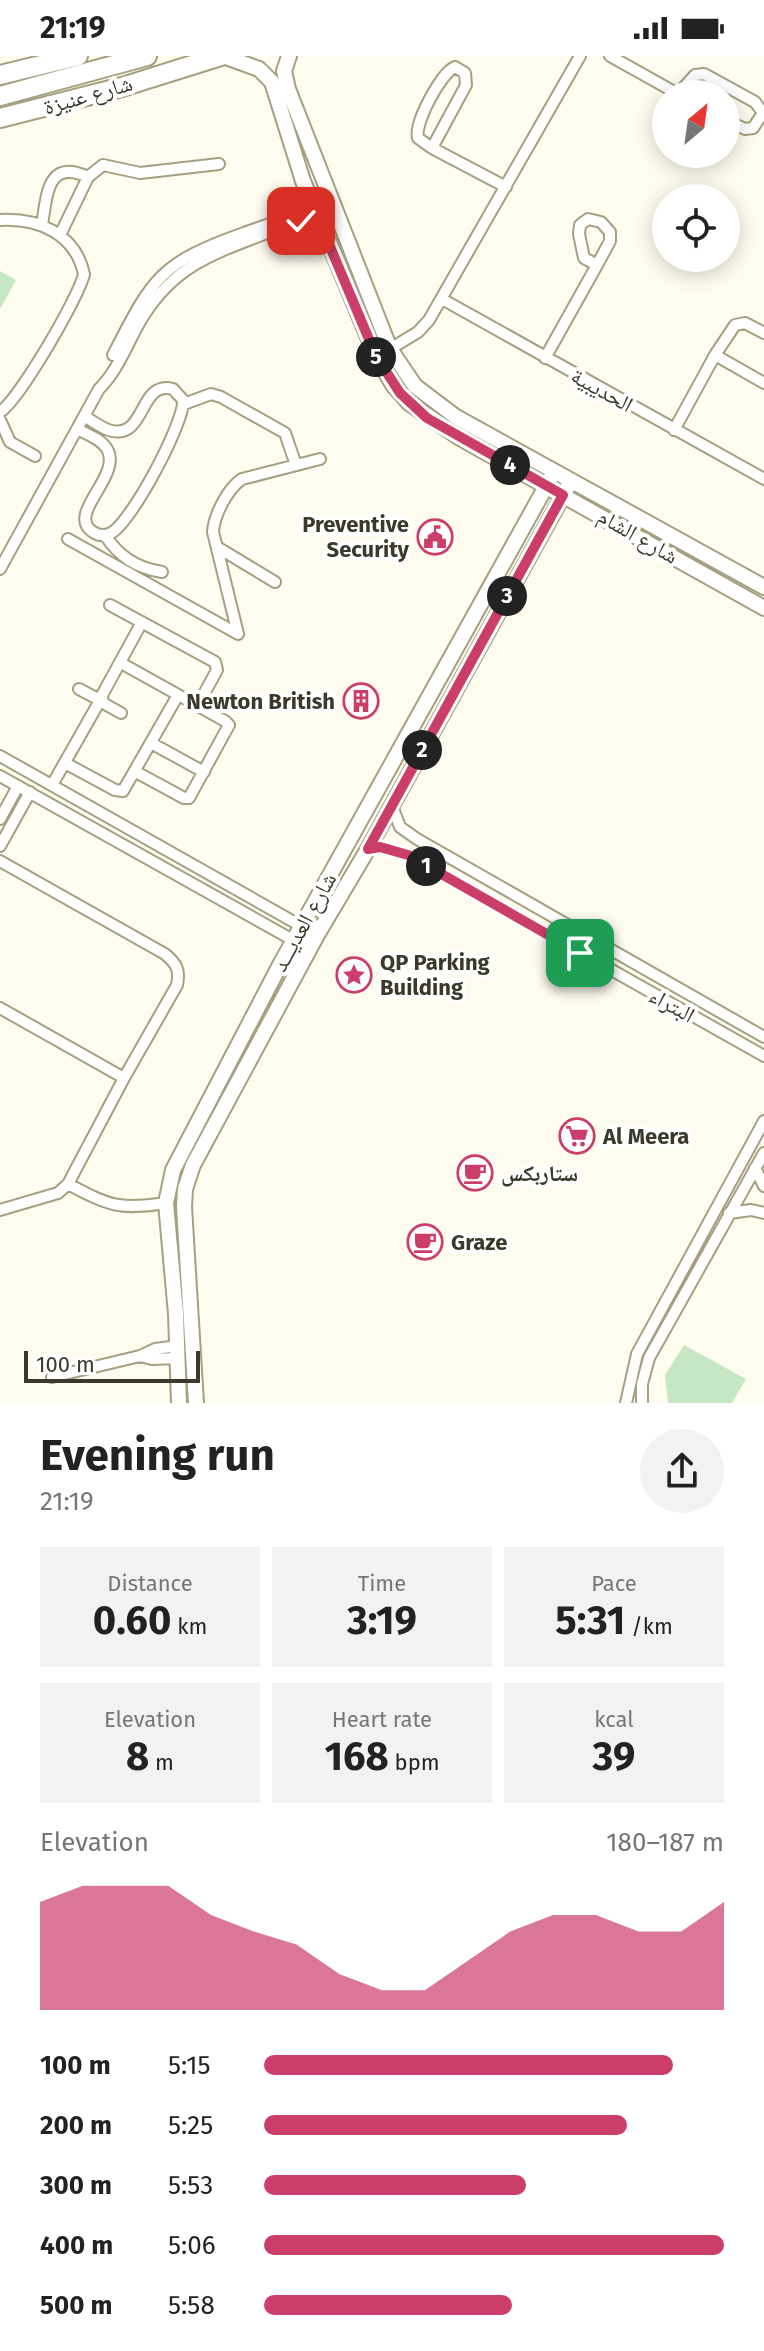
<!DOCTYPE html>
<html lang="en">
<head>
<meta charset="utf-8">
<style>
  :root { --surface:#fff; --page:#f2f2f2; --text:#222; --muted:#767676; --accent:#cc3e6a }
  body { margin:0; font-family:"Fira Sans","Noto Naskh Arabic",sans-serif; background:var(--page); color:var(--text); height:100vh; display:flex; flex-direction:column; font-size:30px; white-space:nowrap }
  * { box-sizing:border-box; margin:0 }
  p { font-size:26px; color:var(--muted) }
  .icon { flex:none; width:44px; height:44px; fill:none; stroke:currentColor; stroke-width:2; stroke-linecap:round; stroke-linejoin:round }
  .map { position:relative; height:1347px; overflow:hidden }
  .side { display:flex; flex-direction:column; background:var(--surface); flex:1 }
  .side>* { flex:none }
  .needle { width:52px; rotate:29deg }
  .buttons { position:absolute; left:652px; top:24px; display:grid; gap:16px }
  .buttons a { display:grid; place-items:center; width:88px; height:88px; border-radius:50%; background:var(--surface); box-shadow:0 4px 20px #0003; font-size:40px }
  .scale { position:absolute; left:24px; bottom:20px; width:176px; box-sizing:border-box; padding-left:8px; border:4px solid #3b392c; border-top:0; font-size:22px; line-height:28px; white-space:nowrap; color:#3b392c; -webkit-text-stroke:6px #fff; paint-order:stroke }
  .pin { position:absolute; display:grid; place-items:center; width:68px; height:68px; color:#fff; margin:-34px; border-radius:16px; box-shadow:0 4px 12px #0006 }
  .km { position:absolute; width:40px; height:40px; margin:-20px; border-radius:50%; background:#222; color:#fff; font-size:22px; line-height:40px; text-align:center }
  .round { display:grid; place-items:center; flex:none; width:84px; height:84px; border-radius:42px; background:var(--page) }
  .head { display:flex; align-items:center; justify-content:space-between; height:136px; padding:0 40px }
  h1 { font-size:44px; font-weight:700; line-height:60px }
  .metrics { display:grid; grid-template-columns:repeat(3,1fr); gap:12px; height:136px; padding:8px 40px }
  .metrics div { display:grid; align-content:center; border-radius:0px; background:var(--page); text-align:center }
  .metrics b { font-size:40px; font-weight:700 }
  .metrics small { font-size:22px; font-weight:400 }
  .metrics p { font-size:22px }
  .chart { height:224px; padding:16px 40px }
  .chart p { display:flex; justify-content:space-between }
  .chart svg { width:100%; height:144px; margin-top:8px; fill:var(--accent); opacity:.7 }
  ul { padding:0 40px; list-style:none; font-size:26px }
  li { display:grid; grid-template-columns:128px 96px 1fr; align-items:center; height:60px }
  li i { height:20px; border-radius:10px; background:var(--accent) }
  .status { display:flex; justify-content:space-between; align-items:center; height:56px; padding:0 40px; background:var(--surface); direction:ltr }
  .status svg { height:22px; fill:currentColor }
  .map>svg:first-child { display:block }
  .green { fill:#c5e7c2 }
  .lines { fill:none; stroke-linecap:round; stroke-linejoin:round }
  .street-casing { stroke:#a6a081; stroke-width:14 }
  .secondary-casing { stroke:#a6a081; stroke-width:18 }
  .highway-casing { stroke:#a6a081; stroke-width:22 }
  .street { stroke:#fff; stroke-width:10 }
  .secondary { stroke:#fff; stroke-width:14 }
  .highway { stroke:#fff; stroke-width:18 }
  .route-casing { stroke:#fff; stroke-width:16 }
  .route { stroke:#cc3e6a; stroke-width:10 }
  .labels { text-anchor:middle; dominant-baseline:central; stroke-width:8; stroke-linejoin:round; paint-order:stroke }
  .street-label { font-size:22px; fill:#3b392c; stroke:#fff }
  .poi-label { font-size:22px; font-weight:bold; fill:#3b392c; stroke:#fff; text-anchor:start }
</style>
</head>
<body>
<div class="status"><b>21:19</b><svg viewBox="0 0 49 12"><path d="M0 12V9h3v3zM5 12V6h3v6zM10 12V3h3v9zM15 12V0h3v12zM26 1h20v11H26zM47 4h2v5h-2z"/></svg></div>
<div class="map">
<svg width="764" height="1347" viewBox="0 0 764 1347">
  <rect width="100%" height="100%" fill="#fefcef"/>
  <!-- green -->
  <path class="green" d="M0,215L16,224L0,253Z
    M684,1289L746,1323L732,1347H668L665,1319Z"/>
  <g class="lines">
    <defs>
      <path id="street" d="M610,0L678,38
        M455,11L465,17L466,29L432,92L418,82C414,67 441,17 455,11Z
        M678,38L695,19L704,18L755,46L763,57L753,72L745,73L726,64
        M432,92L506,131
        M588,163L601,166L610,176V185L597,209L584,202L579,178L580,169Z
        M0,164C38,162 75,177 84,218C79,241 19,344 0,356
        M42,169C47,139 47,102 88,121
        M60,179L88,121L103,109L140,117L219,108
        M442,243L764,423
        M764,277L745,267L735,269L715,299L764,327
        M390,293L418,276L429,264L580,0
        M113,299C153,221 160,207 244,177C268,168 292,163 310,144
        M545,302L597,209
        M184,348L211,338L221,341L285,377L296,409
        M0,364L10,386L35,400
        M77,373C87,378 101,383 107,393C123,420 65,458 93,476C99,480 105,480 111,477C131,467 185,366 183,344L173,333C139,324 146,382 112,375C102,373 93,365 84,360
        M674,374L715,299
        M105,479C119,501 137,512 162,516
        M68,483L238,578L213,476C214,459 228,432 242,423L320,403
        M217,491L275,526
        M0,513L99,333C119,314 129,282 144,259C174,212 209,199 259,180C278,173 297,165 318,162
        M110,549L215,606L217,614L198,649
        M121,607L225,665L229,669L189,742H184L136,716
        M79,633L96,642
        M101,641L142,566
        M96,642L102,641L103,647L121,657
        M151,687L204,716
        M0,700L317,879
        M65,707L115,734L123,735L178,639
        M0,720L309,893
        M52,729L98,648
        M392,750L400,771L417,783L764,981
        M0,763L18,730
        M0,790L30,736
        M368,793L380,791L408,799L764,1000
        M0,805L165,898C177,908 180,914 177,929L124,1022L68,1128L58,1137L0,1154
        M0,952L124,1022
        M755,1112L764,1130
        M68,1128C110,1150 118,1154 166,1147
        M729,1157L751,1154L764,1157
        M140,1300L152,1303L178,1302
        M52,1321L140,1300L155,1293L178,1290
        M626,1347L637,1298L764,1065
        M642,1347V1328L649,1302L764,1097"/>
      <path id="secondary" d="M223,0L259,13L272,26L303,125L376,300L393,329L409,347L460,382L764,552
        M289,0L284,15L288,33L390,293L415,330L456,361L764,531
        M179,1347L176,1258L166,1147L173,1114L281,907L554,416
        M196,1347L184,1151L185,1133L193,1109L317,879L368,793L571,425"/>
      <path id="highway" d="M0,19L78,0
        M0,40L147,0
        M0,62L122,31L221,0"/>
    </defs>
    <!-- street casing -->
    <use href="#street" class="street-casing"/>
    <!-- secondary casing -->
    <use href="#secondary" class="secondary-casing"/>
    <!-- highway casing -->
    <use href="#highway" class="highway-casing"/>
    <!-- street -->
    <use href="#street" class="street"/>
    <!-- secondary -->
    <use href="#secondary" class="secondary"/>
    <!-- highway -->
    <use href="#highway" class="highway"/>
  </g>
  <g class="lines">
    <defs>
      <path id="route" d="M301,165L318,162L376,300L400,337L427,362L563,439L368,793L380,791L408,799L580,897"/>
    </defs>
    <!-- route casing -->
    <use href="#route" class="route-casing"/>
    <!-- route -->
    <use href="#route" class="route"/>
  </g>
  <!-- icons -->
  <defs>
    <symbol id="civic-ring" viewBox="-11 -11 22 22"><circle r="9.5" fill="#fff" stroke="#cc3e6a" stroke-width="1.5"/><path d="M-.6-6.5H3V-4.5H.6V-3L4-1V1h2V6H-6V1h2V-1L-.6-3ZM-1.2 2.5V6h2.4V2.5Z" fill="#cc3e6a"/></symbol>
    <symbol id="building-ring" viewBox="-11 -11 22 22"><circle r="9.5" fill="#fff" stroke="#cc3e6a" stroke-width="1.5"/><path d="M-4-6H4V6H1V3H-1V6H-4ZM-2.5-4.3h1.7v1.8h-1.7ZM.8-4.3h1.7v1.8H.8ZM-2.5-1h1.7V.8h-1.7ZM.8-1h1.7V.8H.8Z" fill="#cc3e6a"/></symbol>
    <symbol id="sight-ring" viewBox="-11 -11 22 22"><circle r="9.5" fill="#fff" stroke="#cc3e6a" stroke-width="1.5"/><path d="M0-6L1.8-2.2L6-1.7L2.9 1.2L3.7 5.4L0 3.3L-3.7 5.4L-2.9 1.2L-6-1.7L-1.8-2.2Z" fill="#cc3e6a"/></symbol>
    <symbol id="supermarket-ring" viewBox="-11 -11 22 22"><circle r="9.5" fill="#fff" stroke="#cc3e6a" stroke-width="1.5"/><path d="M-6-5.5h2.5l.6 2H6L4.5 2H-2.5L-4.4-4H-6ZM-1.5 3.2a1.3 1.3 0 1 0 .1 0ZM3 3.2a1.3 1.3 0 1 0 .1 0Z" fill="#cc3e6a"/></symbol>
    <symbol id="cafe-ring" viewBox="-11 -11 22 22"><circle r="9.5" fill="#fff" stroke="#cc3e6a" stroke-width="1.5"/><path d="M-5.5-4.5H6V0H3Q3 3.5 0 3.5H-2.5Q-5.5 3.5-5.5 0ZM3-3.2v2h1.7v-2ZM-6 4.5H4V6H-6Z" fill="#cc3e6a"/></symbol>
  </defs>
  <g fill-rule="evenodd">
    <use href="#civic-ring" x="415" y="461" width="40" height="40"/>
    <use href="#building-ring" x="341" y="625" width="40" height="40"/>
    <use href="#sight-ring" x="334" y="899" width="40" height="40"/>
    <use href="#supermarket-ring" x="557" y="1060" width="40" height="40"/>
    <use href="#cafe-ring" x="455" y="1097" width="40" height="40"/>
    <use href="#cafe-ring" x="405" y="1166" width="40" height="40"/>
  </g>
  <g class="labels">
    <!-- street labels -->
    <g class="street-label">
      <text transform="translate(88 39) rotate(-16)">شارع عنيزة</text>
      <text transform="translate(602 334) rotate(29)">الحديبية</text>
      <text transform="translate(638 480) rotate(30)">شارع الشام</text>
      <text transform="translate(304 866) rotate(-61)">شارع العديـــد</text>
      <text transform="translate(672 949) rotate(29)">البتراء</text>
    </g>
    <!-- poi labels -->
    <g class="poi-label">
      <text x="409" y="468" text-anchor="end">Preventive<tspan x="409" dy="25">Security</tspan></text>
      <text x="335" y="645" text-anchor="end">Newton British</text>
      <text x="380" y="906">QP Parking<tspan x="380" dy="25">Building</tspan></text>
      <text x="603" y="1080">Al Meera</text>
      <text x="501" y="1117">ستاربكس</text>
      <text x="451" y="1186">Graze</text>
    </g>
  </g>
</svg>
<div class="buttons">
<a><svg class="needle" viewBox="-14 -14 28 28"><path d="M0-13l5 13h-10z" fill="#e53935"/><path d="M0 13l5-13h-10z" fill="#767676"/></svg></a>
<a><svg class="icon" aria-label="locate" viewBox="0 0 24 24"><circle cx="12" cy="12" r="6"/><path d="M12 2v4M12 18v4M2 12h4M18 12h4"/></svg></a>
</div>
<div class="scale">100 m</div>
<div class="pin" style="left:580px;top:897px;background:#1e9e55"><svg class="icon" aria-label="arrive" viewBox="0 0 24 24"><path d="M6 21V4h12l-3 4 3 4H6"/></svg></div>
<div class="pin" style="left:301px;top:165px;background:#d93025"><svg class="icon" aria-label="check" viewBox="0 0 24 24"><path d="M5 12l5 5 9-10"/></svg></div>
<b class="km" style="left:426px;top:810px">1</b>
<b class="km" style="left:422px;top:694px">2</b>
<b class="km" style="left:507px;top:540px">3</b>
<b class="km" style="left:510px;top:409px">4</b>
<b class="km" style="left:376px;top:301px">5</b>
</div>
<section class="side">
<div class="head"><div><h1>Evening run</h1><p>21:19</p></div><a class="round"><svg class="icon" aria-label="share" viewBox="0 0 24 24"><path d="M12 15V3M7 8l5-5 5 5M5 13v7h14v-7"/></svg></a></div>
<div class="metrics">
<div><p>Distance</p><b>0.60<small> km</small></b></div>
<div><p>Time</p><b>3:19</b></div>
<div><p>Pace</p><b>5:31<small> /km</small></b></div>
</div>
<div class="metrics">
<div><p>Elevation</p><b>8<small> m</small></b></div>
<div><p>Heart rate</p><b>168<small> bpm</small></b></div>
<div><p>kcal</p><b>39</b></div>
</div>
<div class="chart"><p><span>Elevation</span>180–187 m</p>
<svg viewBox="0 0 160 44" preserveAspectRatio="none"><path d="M0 44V11L10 6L20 6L30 6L40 15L50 20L60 24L70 33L80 38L90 38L100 29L110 20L120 15L130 15L140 20L150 20L160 11V44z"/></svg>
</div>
<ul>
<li><b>100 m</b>5:15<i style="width:89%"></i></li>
<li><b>200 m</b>5:25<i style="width:79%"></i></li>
<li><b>300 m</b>5:53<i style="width:57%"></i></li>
<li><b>400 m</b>5:06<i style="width:100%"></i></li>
<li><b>500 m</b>5:58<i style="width:54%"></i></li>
</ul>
</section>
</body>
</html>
